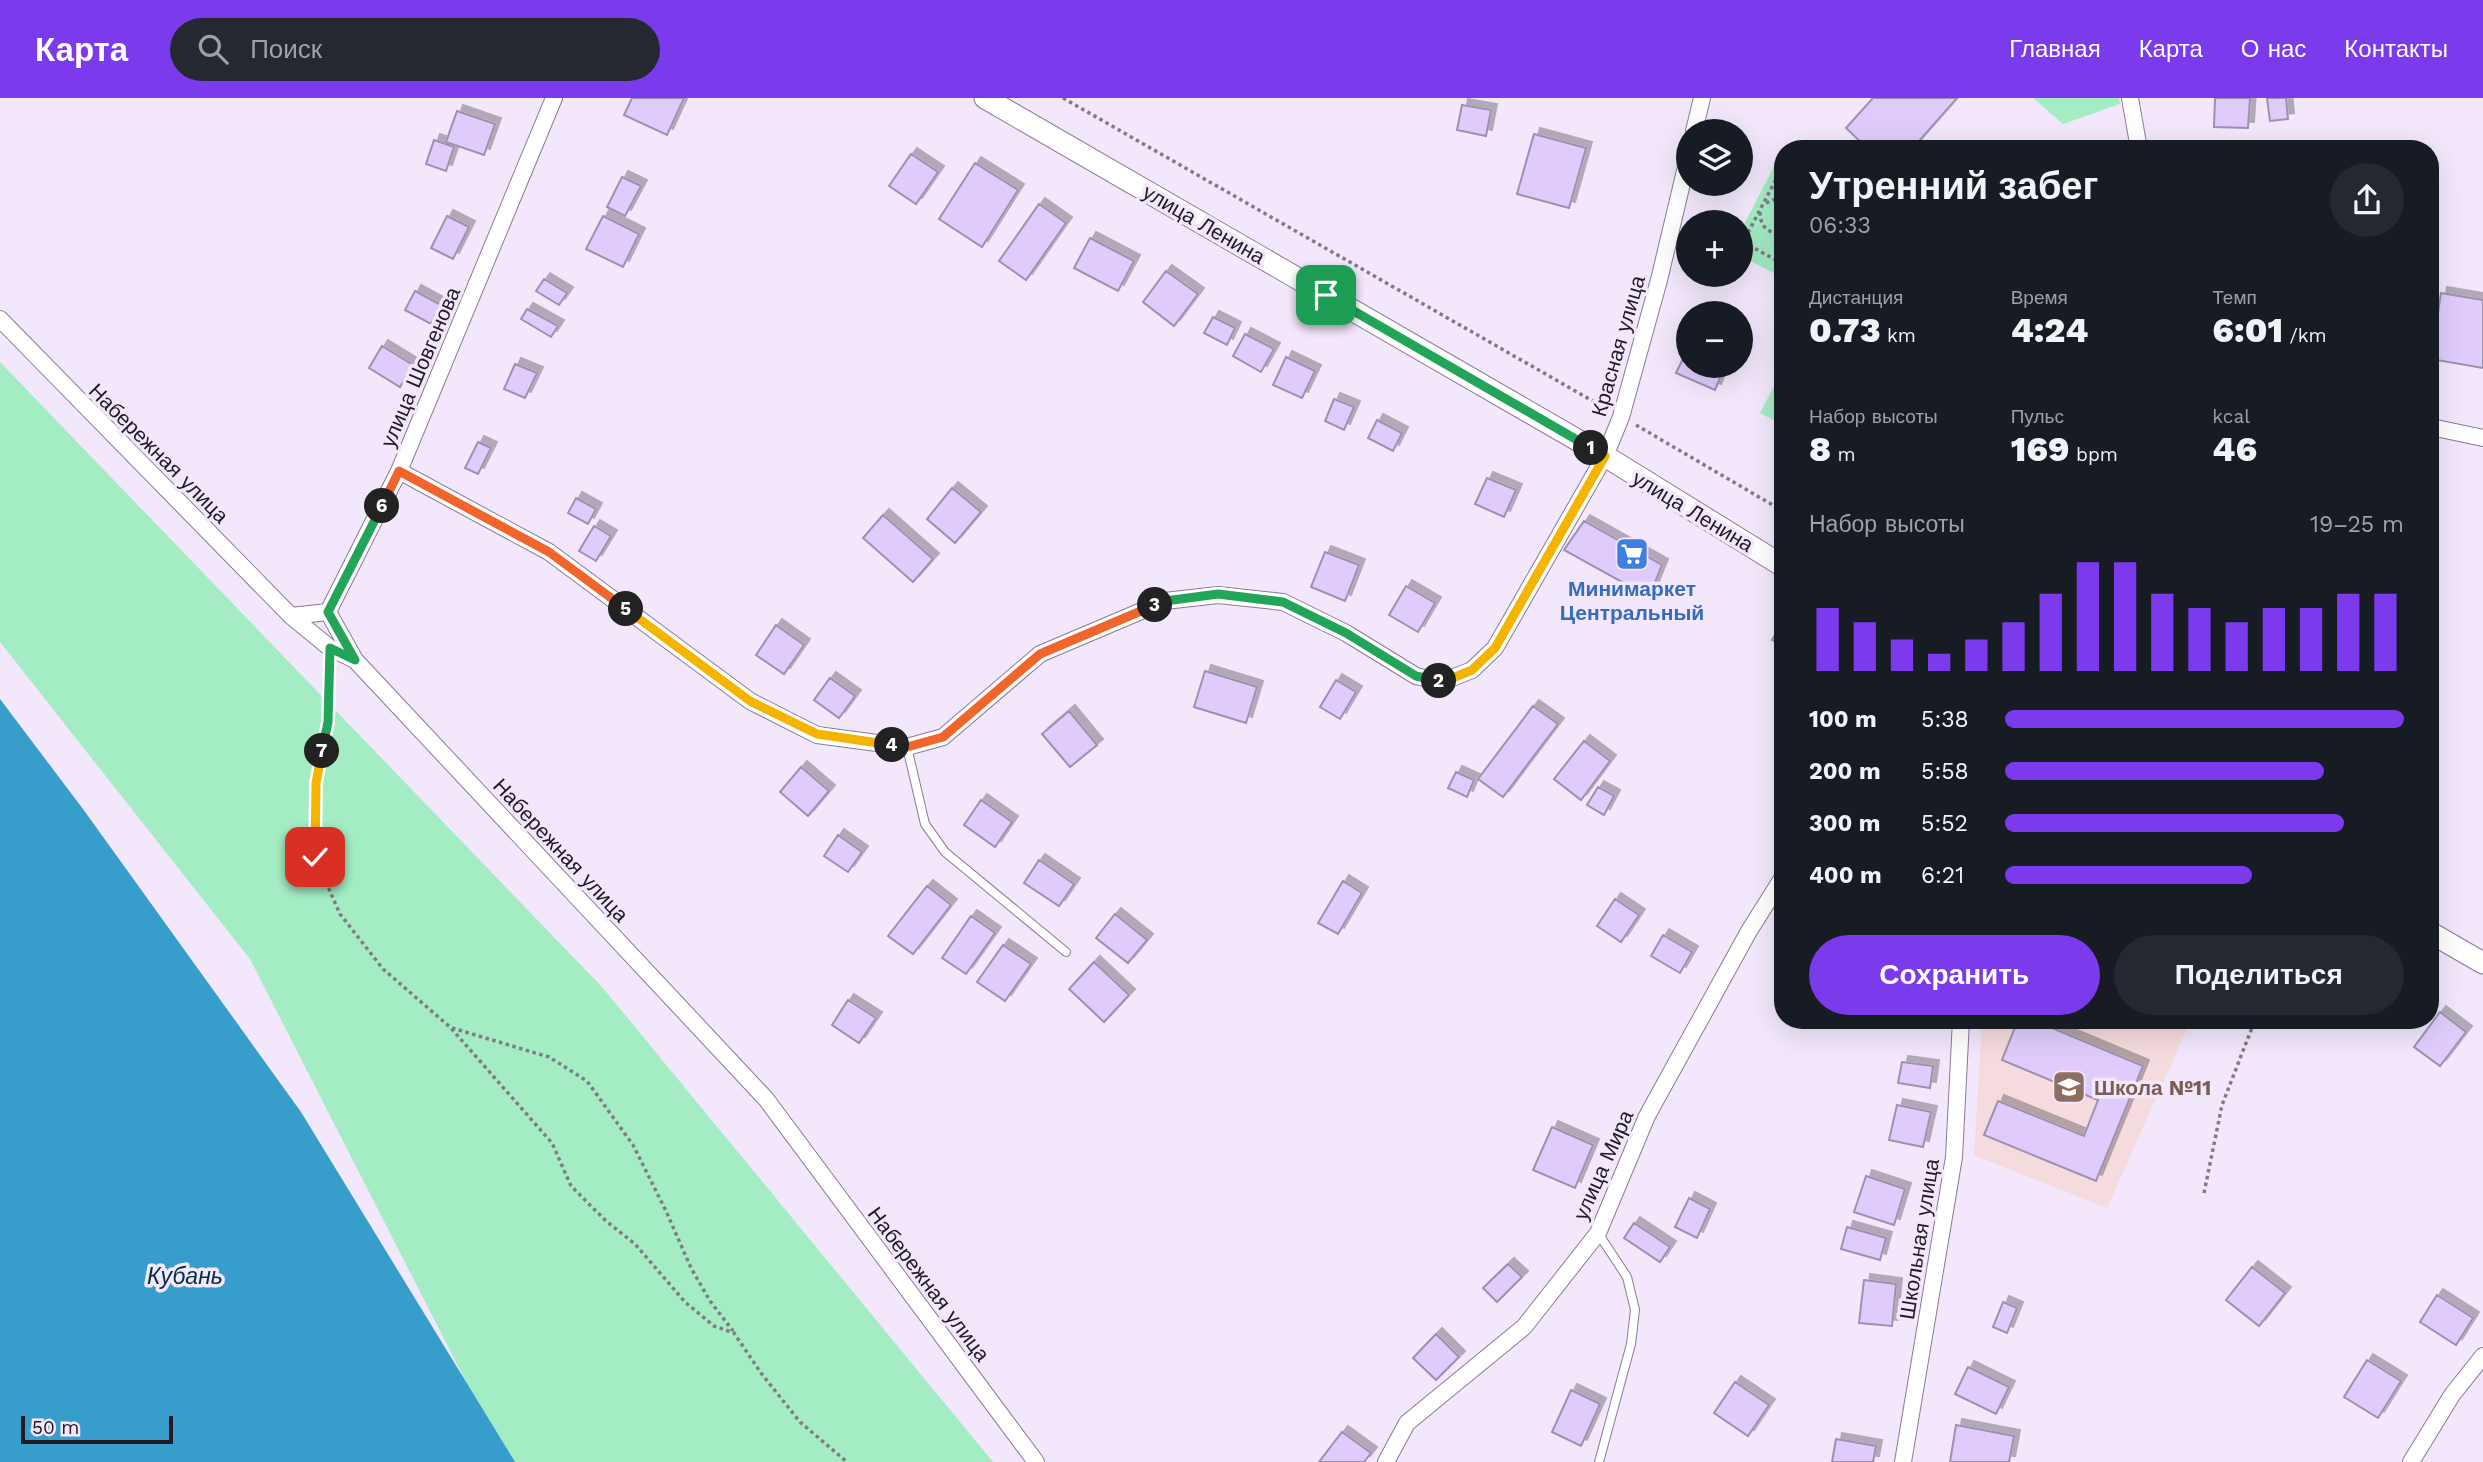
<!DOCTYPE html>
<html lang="ru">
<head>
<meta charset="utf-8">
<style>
  :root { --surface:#171b24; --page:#242831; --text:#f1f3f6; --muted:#9ea1a6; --accent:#7c3aed }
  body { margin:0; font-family:"Work Sans",sans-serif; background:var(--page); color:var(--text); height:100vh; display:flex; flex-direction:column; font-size:26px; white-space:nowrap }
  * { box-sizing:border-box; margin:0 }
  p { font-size:23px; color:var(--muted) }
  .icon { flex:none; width:38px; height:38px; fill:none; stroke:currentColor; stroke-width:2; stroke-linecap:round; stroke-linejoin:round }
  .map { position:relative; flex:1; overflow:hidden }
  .panel { position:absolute; left:1774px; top:42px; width:665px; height:889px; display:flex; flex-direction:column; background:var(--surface); border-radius:28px; box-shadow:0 7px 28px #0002 }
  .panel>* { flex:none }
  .buttons { position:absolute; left:1676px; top:21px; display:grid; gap:14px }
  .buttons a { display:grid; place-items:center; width:77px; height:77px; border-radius:50%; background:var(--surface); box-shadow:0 7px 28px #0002; font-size:35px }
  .scale { position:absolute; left:21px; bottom:18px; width:152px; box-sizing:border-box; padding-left:7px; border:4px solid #201a25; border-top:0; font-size:19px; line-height:24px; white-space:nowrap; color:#201a25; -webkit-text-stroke:5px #f2e7fb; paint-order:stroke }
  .pin { position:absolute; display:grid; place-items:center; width:60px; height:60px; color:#fff; margin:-30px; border-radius:14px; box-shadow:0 4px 10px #0006 }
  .km { position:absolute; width:35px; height:35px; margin:-18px; border-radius:50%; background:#222; color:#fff; font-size:19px; line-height:35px; text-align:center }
  .round { display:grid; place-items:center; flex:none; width:74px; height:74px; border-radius:37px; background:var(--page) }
  .overview { display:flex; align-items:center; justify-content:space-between; height:119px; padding:0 35px }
  h1 { font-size:38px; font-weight:800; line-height:52px }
  .stats { display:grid; grid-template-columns:repeat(3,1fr); gap:10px; height:119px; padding:7px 35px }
  .stats div { display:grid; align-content:center }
  .stats b { font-size:35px; font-weight:800 }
  .stats small { font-size:19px; font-weight:400 }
  .stats p { font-size:19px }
  .chart { height:196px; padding:14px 35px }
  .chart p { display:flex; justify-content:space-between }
  .chart svg { width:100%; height:126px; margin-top:7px; stroke:var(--accent); stroke-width:6 }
  .primary-button { display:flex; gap:14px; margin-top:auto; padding:14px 35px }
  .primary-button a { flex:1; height:80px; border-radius:42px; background:var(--accent); color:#fff; font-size:28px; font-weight:800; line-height:80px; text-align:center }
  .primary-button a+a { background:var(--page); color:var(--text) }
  ul { padding:0 35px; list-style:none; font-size:23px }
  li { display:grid; grid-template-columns:112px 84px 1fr; align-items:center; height:52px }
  li i { height:18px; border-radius:9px; background:var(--accent) }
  header { display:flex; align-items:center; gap:42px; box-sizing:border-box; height:98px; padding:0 35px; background:var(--accent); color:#fff }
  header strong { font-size:33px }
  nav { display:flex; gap:38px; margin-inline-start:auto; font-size:24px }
  .search { width:490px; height:63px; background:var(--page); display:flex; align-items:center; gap:18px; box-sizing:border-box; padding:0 24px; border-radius:38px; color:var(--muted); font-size:26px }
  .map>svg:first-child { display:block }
  .education { fill:#f5dbde }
  .green { fill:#a3ecc4 }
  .water { fill:#379ecc }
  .building { fill:#dfccfc; stroke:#9d91b0; stroke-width:2; filter:url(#shadow) }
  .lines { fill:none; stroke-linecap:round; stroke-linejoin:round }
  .service-casing { stroke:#8a7a97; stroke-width:10 }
  .minor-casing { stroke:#8a7a97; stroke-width:18 }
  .tertiary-casing { stroke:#8a7a97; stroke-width:23 }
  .path { stroke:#827a89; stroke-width:3.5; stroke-dasharray:3.5 3.5; stroke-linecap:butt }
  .service { stroke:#fff; stroke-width:8 }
  .minor { stroke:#fff; stroke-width:16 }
  .tertiary { stroke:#fff; stroke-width:21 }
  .split-1-casing { stroke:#fff; stroke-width:14 }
  .split-2-casing { stroke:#fff; stroke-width:14 }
  .split-3-casing { stroke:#fff; stroke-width:14 }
  .split-4-casing { stroke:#fff; stroke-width:14 }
  .split-5-casing { stroke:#fff; stroke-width:14 }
  .split-6-casing { stroke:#fff; stroke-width:14 }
  .split-7-casing { stroke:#fff; stroke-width:14 }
  .split-8-casing { stroke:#fff; stroke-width:14 }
  .split-1 { stroke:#22a559; stroke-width:9 }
  .split-2 { stroke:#f5b400; stroke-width:9 }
  .split-3 { stroke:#22a559; stroke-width:9 }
  .split-4 { stroke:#f0652b; stroke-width:9 }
  .split-5 { stroke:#f5b400; stroke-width:9 }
  .split-6 { stroke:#f0652b; stroke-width:9 }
  .split-7 { stroke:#22a559; stroke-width:9 }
  .split-8 { stroke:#f5b400; stroke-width:9 }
  .labels { text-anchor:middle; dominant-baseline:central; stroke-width:7; stroke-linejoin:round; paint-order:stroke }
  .street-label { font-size:21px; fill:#201a25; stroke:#f2e7fb }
  .shop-label { font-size:21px; font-weight:bold; fill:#366cbe; stroke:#f2e7fb }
  .education-label { font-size:21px; font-weight:bold; fill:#785e54; stroke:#f2e7fb; text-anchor:start }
  .water-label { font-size:23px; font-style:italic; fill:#012f42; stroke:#f2e7fb }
</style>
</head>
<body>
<header>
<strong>Карта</strong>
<div class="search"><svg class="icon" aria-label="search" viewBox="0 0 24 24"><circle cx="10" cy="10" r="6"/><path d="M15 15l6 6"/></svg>Поиск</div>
<nav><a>Главная</a><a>Карта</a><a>О нас</a><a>Контакты</a></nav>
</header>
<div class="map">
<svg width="2483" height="1364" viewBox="0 0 2483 1364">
  <defs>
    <filter id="shadow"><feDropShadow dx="6" dy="-6" stdDeviation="0" flood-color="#0004"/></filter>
  </defs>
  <rect width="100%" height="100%" fill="#f2e7fb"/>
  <!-- education -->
  <path class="education" d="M1982,922H2191L2107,1110L1974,1057Z"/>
  <!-- green -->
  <path class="green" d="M2033,0H2119L2120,6L2063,26Z
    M1779,59L1783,61V180L1741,158V132Z
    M0,264L602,889L993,1364H507L250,861L0,544Z
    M1783,271V327L1760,315Z"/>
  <!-- water -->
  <path class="water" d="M0,601L83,711L301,1014L515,1364H0Z"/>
  <!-- building -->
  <path class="building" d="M632,0H684L667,37L624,17Z
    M1873,0H1957L1912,51H1868L1846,30Z
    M2215,0H2250L2248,30L2214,29Z
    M2267,0H2286L2288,21L2270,23Z
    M1462,7L1491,12L1486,38L1457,32Z
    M457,13L495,26L484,57L446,44Z
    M1534,36L1586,50L1569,110L1517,96Z
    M434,42L454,49L446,73L426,66Z
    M911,56L938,74L916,106L889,88Z
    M975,65L1018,92L982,149L939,121Z
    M622,79L641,88L625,118L607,109Z
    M1039,106L1066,125L1026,182L999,163Z
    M447,118L469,129L453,161L431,150Z
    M603,118L639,136L623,169L586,151Z
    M1090,140L1134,163L1118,193L1074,170Z
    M1166,173L1198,196L1174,228L1143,204Z
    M544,181L567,195L559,207L536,193Z
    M415,193L441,207L431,226L405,212Z
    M2441,195L2483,202V270L2431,261Z
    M527,211L558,228L551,239L521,221Z
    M1213,219L1235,230L1227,247L1204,235Z
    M1245,236L1274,251L1261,274L1233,258Z
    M382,248L413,267L400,289L369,270Z
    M1689,248V268H1725L1715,292L1676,275Z
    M1286,259L1315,273L1302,300L1273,287Z
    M515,266L537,275L525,300L504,291Z
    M1334,301L1354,309L1344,332L1325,323Z
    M1377,322L1402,335L1393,353L1368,340Z
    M478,344L491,350L478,376L465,370Z
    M1487,380L1516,392L1504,419L1475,406Z
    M952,390L981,414L955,445L927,421Z
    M576,400L596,411L588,426L568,415Z
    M883,417L933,461L913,484L863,440Z
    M1584,423L1662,467L1649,499L1564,452Z
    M594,428L611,438L596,463L579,453Z
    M1325,454L1359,467L1345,503L1311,489Z
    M1406,488L1435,505L1418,534L1389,517Z
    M1783,524V548L1772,542Z
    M776,527L804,547L784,576L756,557Z
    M1205,573L1257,589L1246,625L1194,609Z
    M830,580L855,598L839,620L814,602Z
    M1336,582L1356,594L1340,621L1320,609Z
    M1533,608L1558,626L1503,699L1478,681Z
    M1069,613L1097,647L1070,669L1042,636Z
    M1584,643L1610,663L1581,702L1554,681Z
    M801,669L829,693L808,718L780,694Z
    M1456,674L1474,682L1467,699L1448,690Z
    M1598,689L1614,698L1604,717L1587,707Z
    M981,702L1012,724L995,749L964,727Z
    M838,737L862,754L848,774L824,758Z
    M1039,762L1074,786L1059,808L1024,785Z
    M1343,783L1362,795L1338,836L1318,825Z
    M927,788L951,807L913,856L888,838Z
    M1615,801L1639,817L1621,844L1597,828Z
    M1115,816L1147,842L1128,865L1096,840Z
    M971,818L995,835L966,876L942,860Z
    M1663,837L1692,854L1680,875L1651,858Z
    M1003,847L1031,866L1005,903L977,884Z
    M1094,864L1129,897L1104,924L1069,891Z
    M848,902L876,920L859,945L832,927Z
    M2440,914L2466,934L2440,968L2414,949Z
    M2018,922H2033L2143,968L2096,1083L1984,1037L1998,1003L2084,1038L2098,1002L2002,962Z
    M1902,964L1933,968L1930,990L1898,985Z
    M1897,1007L1931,1014L1923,1049L1889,1042Z
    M1552,1029L1593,1047L1575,1090L1533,1072Z
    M1866,1078L1905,1091L1894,1127L1854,1114Z
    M1689,1100L1710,1111L1697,1140L1675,1129Z
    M1634,1125L1670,1149L1660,1164L1624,1140Z
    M1847,1129L1886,1140L1880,1162L1841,1151Z
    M1508,1166L1522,1179L1497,1204L1483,1190Z
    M2252,1169L2285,1195L2259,1228L2226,1202Z
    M1864,1182L1896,1186L1892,1228L1859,1225Z
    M2437,1197L2473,1220L2456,1247L2420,1224Z
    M2003,1204L2017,1210L2007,1235L1993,1229Z
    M1436,1236L1459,1259L1436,1282L1413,1260Z
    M2367,1262L2401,1283L2378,1320L2344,1299Z
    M1968,1269L2009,1289L1996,1316L1955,1296Z
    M1735,1284L1769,1307L1748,1338L1714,1315Z
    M1571,1292L1600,1306L1581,1348L1552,1334Z
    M1956,1327L2014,1338L2009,1364H1950Z
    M1342,1334L1371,1355L1364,1364H1319Z
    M1836,1341L1876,1348L1873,1364H1832Z"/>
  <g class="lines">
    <defs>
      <path id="service" d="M907,649L925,726L945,754L1066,854
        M1598,1135L1627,1179L1635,1212L1631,1246L1599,1364"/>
      <path id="minor" d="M2130,0L2139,51
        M1694,33L1702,0
        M0,221L291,518L330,550L355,562L766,1001L1036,1364
        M2431,329L2483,340
        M399,373L549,454L750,603L817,637L907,649L943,639L1040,556L1165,503L1218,497L1283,504L1346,535L1416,578L1442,584L1472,572L1495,550L1605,358L1621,319L1659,182L1689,56
        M328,514L355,562
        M291,518L328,514L399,373L554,0
        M1386,1364L1407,1325L1524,1229L1598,1135L1647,1018L1749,833L1783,779
        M1903,1364L1954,1059L1961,922
        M2411,1364L2452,1297L2483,1258"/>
      <path id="tertiary" d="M985,0L1605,358L1783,468
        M2431,835L2483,865"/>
    </defs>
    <!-- service casing -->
    <use href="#service" class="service-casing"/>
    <!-- minor casing -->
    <use href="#minor" class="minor-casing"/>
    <!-- tertiary casing -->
    <use href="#tertiary" class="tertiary-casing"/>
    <!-- path -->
    <path class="path" d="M1063,0L1605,310
      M1783,74L1781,72L1743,144L1783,166
      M1766,105L1778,100L1783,102
      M1760,114C1760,129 1769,137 1783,134
      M1636,327L1783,413
      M329,570L328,624L316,685L315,759L340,816L383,871L450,929L552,1045L571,1088L606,1123L635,1146L685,1204L714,1228L734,1235L761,1275L800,1324L847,1364
      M452,930L549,959L587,983L633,1047L666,1113L691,1170L710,1203L733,1233
      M2204,1095L2222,1007L2255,922"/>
    <!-- service -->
    <use href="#service" class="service"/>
    <!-- minor -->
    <use href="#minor" class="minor"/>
    <!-- tertiary -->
    <use href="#tertiary" class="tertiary"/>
  </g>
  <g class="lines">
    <defs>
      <path id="split-1" d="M1326,197L1591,350"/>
      <path id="split-2" d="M1439,583L1443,584L1472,572L1495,550L1605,358L1591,350"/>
      <path id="split-3" d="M1155,507L1165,503L1218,496L1283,504L1346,535L1416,578L1439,583"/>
      <path id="split-4" d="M892,647L907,649L943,639L1040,556L1155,507"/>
      <path id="split-5" d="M626,511L750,603L817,636L892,647"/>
      <path id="split-6" d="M382,408L399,373L549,454L626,511"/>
      <path id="split-7" d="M322,653L328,624L330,550L355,562L328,514L382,408"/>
      <path id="split-8" d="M315,759L316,685L322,653"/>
    </defs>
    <!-- split-1 casing -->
    <use href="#split-1" class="split-1-casing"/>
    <!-- split-2 casing -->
    <use href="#split-2" class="split-2-casing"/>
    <!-- split-3 casing -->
    <use href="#split-3" class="split-3-casing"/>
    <!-- split-4 casing -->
    <use href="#split-4" class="split-4-casing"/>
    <!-- split-5 casing -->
    <use href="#split-5" class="split-5-casing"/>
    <!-- split-6 casing -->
    <use href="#split-6" class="split-6-casing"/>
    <!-- split-7 casing -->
    <use href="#split-7" class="split-7-casing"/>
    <!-- split-8 casing -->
    <use href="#split-8" class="split-8-casing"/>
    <!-- split-1 -->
    <use href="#split-1" class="split-1"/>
    <!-- split-2 -->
    <use href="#split-2" class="split-2"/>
    <!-- split-3 -->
    <use href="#split-3" class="split-3"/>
    <!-- split-4 -->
    <use href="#split-4" class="split-4"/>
    <!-- split-5 -->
    <use href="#split-5" class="split-5"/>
    <!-- split-6 -->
    <use href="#split-6" class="split-6"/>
    <!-- split-7 -->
    <use href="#split-7" class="split-7"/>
    <!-- split-8 -->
    <use href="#split-8" class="split-8"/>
  </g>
  <!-- icons -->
  <defs>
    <symbol id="supermarket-square" viewBox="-11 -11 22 22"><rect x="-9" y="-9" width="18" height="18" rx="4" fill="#3f7fe0" stroke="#f2e7fb"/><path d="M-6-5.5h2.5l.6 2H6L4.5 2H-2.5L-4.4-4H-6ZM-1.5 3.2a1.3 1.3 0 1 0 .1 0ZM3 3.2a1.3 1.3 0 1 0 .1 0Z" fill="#fff"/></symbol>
    <symbol id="school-square" viewBox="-11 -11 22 22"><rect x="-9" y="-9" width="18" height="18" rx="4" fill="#8d6e63" stroke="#f2e7fb"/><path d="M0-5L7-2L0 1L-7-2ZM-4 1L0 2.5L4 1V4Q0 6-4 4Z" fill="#fff"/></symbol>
  </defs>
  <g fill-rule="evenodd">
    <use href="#supermarket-square" x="1613" y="437" width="38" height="38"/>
    <use href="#school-square" x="2050" y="970" width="38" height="38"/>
  </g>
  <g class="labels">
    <!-- street labels -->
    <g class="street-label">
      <text transform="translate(1204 126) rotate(30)">улица Ленина</text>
      <text transform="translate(1618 248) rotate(-74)">Красная улица</text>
      <text transform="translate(420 269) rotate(-67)">улица Шовгенова</text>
      <text transform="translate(159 355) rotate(45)">Набережная улица</text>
      <text transform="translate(1693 413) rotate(31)">улица Ленина</text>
      <text transform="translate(561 752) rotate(47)">Набережная улица</text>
      <text transform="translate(1603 1067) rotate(-66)">улица Мира</text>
      <text transform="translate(1919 1141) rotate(-81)">Школьная улица</text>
      <text transform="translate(929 1186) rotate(53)">Набережная улица</text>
    </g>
    <!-- shop labels -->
    <g class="shop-label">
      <text x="1632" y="490">Минимаркет<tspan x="1632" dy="24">Центральный</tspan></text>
    </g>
    <!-- education labels -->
    <g class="education-label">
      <text x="2094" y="989">Школа №11</text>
    </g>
    <!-- water labels -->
    <g class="water-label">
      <text x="185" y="1178">Кубань</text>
    </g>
  </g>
</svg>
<div class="buttons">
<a><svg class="icon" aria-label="layers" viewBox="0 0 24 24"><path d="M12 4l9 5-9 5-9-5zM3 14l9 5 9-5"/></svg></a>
<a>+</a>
<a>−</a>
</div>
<div class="scale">50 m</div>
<div class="pin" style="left:1326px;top:197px;background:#1e9e55"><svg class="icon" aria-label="arrive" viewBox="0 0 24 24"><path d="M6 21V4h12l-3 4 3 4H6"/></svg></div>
<div class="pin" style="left:315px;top:759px;background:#d93025"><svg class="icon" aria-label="check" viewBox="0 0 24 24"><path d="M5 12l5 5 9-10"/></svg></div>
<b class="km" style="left:1591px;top:350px">1</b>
<b class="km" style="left:1439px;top:583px">2</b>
<b class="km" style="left:1155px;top:507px">3</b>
<b class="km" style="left:892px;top:647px">4</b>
<b class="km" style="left:626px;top:511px">5</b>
<b class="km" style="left:382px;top:408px">6</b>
<b class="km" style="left:322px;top:653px">7</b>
<section class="panel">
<div class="overview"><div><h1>Утренний забег</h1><p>06:33</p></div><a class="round"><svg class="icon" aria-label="share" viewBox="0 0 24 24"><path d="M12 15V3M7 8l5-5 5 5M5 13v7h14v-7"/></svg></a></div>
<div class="stats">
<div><p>Дистанция</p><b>0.73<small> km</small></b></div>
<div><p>Время</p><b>4:24</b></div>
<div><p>Темп</p><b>6:01<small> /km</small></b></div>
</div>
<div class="stats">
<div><p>Набор высоты</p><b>8<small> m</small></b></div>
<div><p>Пульс</p><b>169<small> bpm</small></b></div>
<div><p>kcal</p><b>46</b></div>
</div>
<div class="chart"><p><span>Набор высоты</span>19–25 m</p>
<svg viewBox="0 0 160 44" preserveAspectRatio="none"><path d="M5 44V22M15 44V27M25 44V33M35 44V38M45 44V33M55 44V27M65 44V17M75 44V6M85 44V6M95 44V17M105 44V22M115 44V27M125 44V22M135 44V22M145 44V17M155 44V17"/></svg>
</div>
<ul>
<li><b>100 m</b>5:38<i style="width:100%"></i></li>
<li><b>200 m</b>5:58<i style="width:80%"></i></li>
<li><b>300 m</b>5:52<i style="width:85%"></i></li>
<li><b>400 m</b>6:21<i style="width:62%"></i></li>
</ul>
<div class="primary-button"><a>Сохранить</a><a>Поделиться</a></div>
</section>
</div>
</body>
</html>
